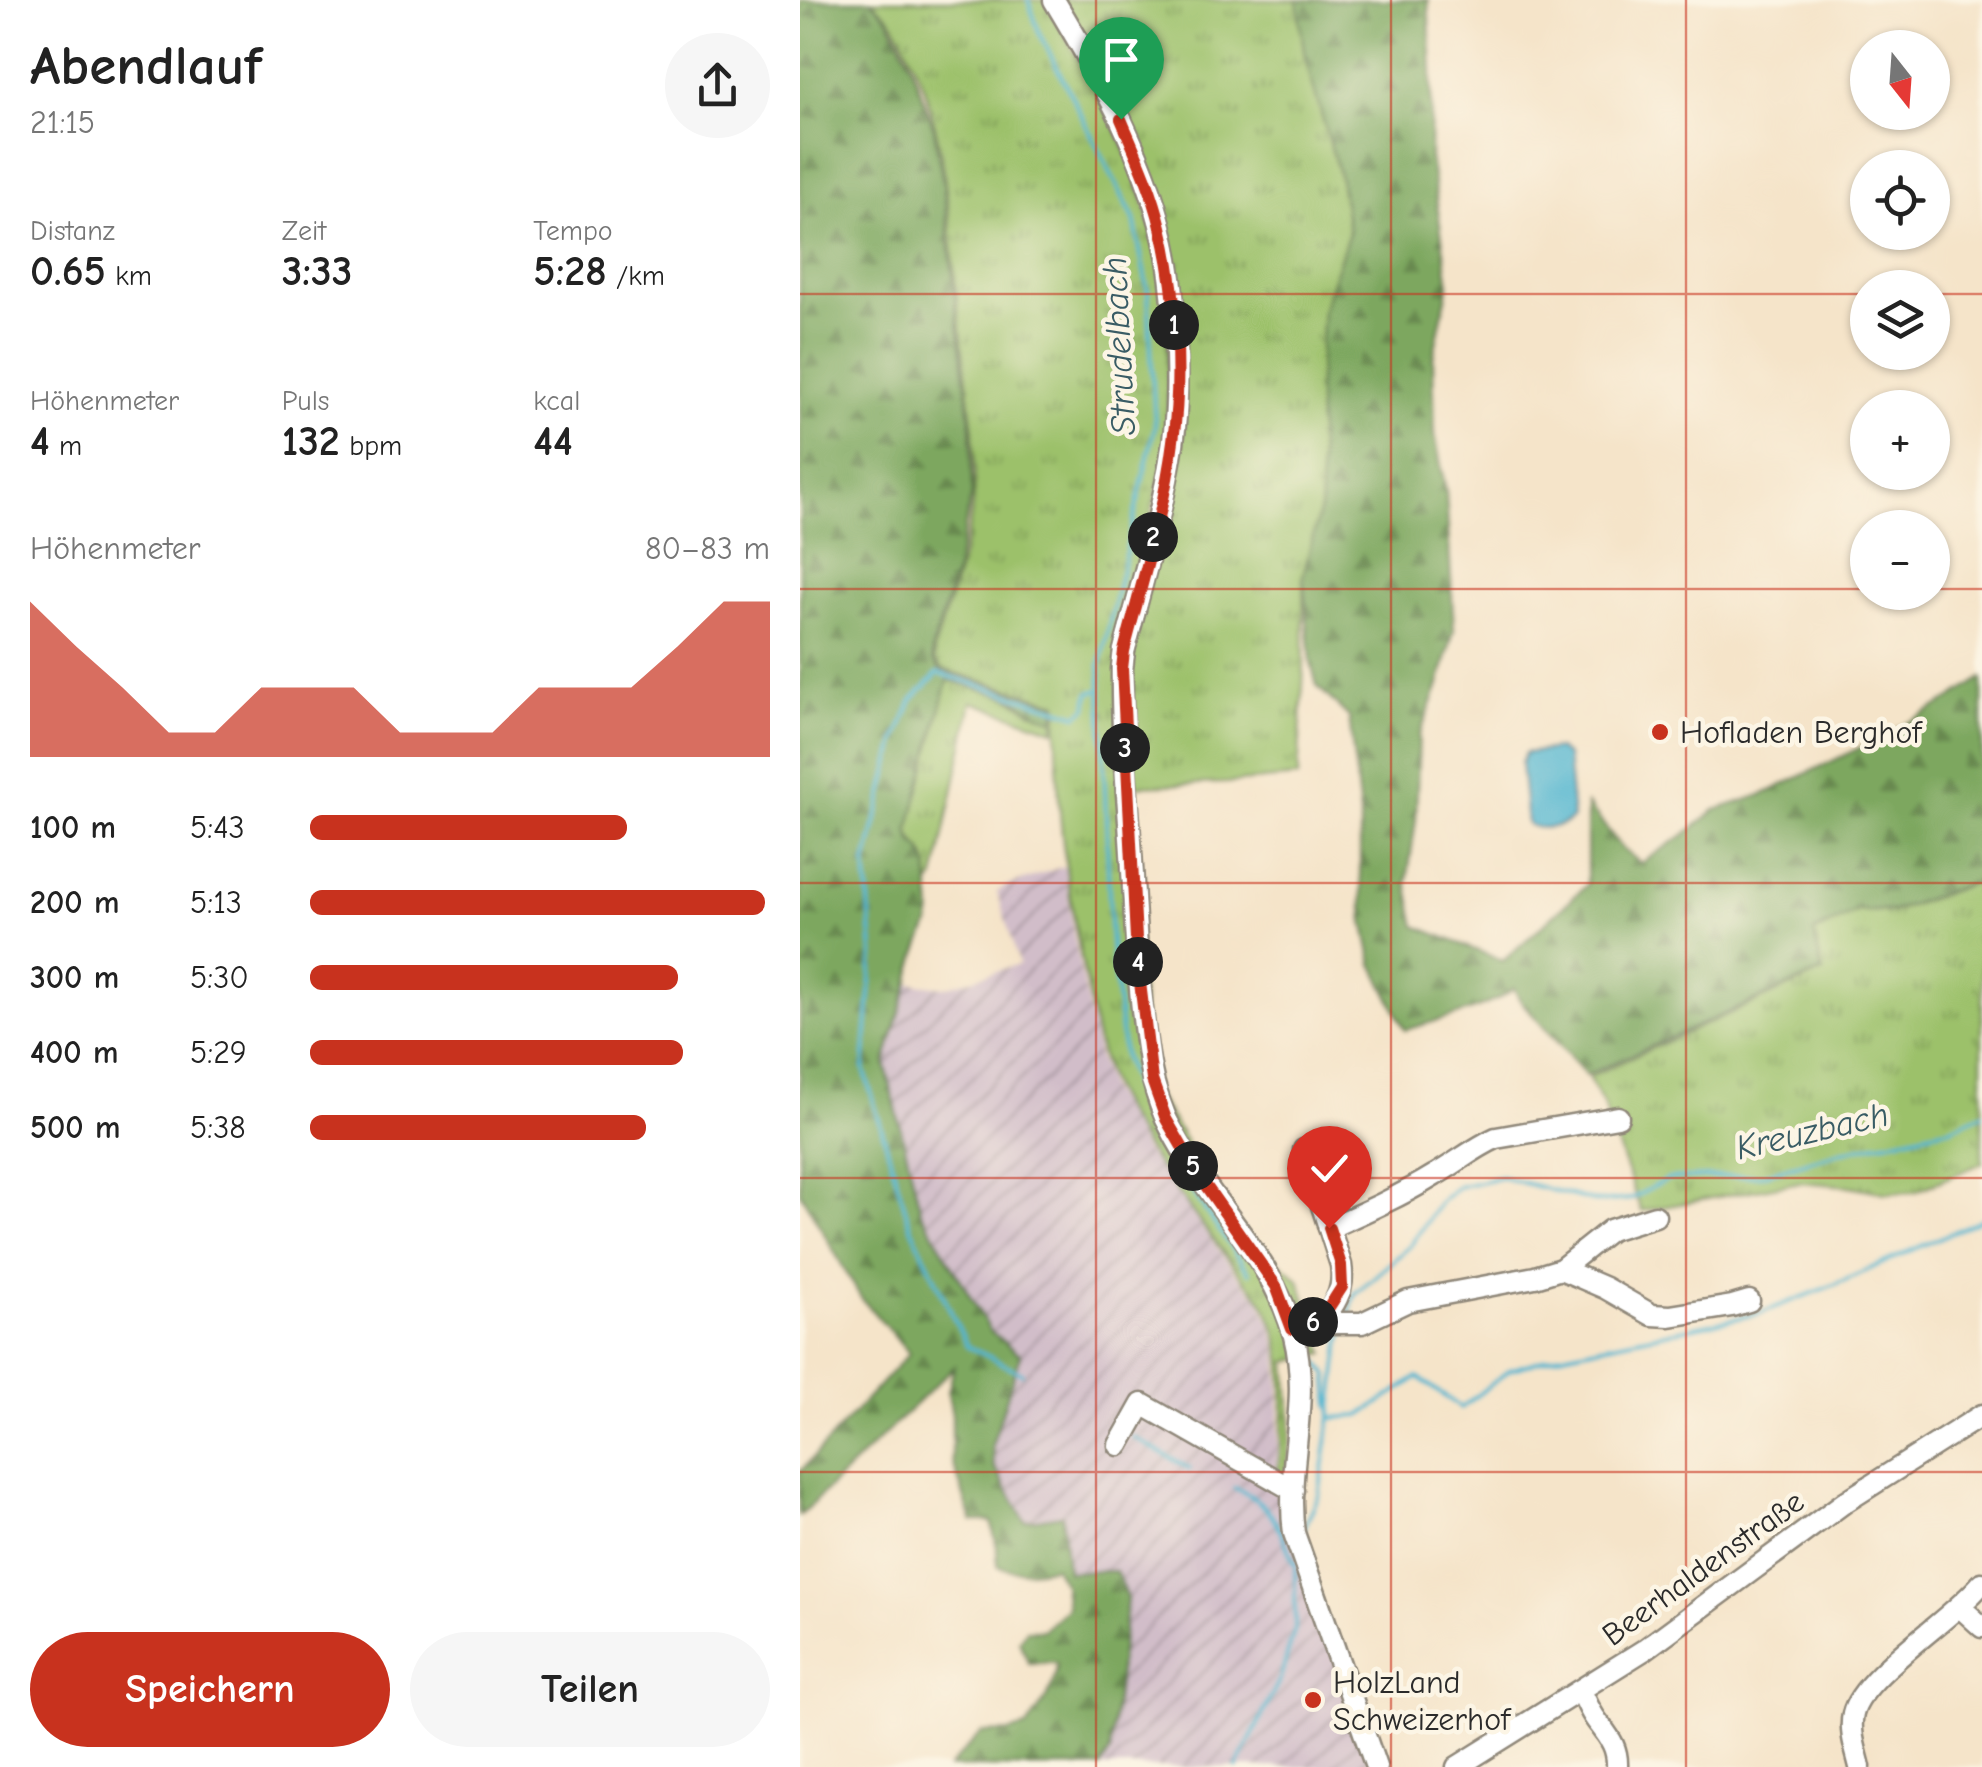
<!DOCTYPE html>
<html lang="de">
<head>
<meta charset="utf-8">
<style>
  :root { --surface:#fff; --page:#f6f6f6; --text:#222; --muted:#767676; --accent:#c8321e }
  body { margin:0; font-family:"Comic Neue",sans-serif; background:var(--page); color:var(--text); height:100vh; display:flex; flex-direction:column; font-size:38px; white-space:nowrap }
  * { box-sizing:border-box; margin:0 }
  p { font-size:32px; color:var(--muted) }
  .icon { flex:none; width:55px; height:55px; fill:none; stroke:currentColor; stroke-width:2; stroke-linecap:round; stroke-linejoin:round }
  .map { position:relative; flex:1; overflow:hidden }
  .sheet { display:flex; flex-direction:column; background:var(--surface); width:800px }
  .sheet>* { flex:none }
  .needle { width:65px; rotate:163deg }
  .buttons { position:absolute; left:1050px; top:30px; display:grid; gap:20px }
  .buttons a { display:grid; place-items:center; width:100px; height:100px; border-radius:50%; background:var(--surface); box-shadow:0 2px 8px #0004; font-size:50px }
  .pin { position:absolute; display:grid; place-items:center; width:85px; height:85px; color:#fff; margin:-102px -42px; border-radius:50% 50% 50% 0; rotate:-45deg; box-shadow:0 0 10px #0007 }
  .pin .icon { rotate:45deg }
  .km { position:absolute; width:50px; height:50px; margin:-25px; border-radius:50%; background:#222; color:#fff; font-size:28px; line-height:50px; text-align:center }
  .round { display:grid; place-items:center; flex:none; width:105px; height:105px; border-radius:52px; background:var(--page) }
  .headline { display:flex; align-items:center; justify-content:space-between; height:170px; padding:0 30px }
  h1 { font-size:55px; font-weight:800; line-height:75px }
  .stats { display:grid; grid-template-columns:repeat(3,1fr); gap:15px; height:170px; padding:10px 30px }
  .stats div { display:grid; align-content:center }
  .stats b { font-size:42px; font-weight:800 }
  .stats small { font-size:28px; font-weight:400 }
  .stats p { font-size:28px }
  .chart { height:280px; padding:20px 30px }
  .chart p { display:flex; justify-content:space-between }
  .chart svg { width:100%; height:180px; margin-top:10px; fill:var(--accent); opacity:.7 }
  .button { display:flex; gap:20px; margin-top:auto; padding:20px 30px }
  .button a { flex:1; height:115px; border-radius:60px; background:var(--accent); color:#fff; font-size:40px; font-weight:800; line-height:115px; text-align:center }
  .button a+a { background:var(--page); color:var(--text) }
  ul { padding:0 30px; list-style:none; font-size:32px }
  li { display:grid; grid-template-columns:160px 120px 1fr; align-items:center; height:75px }
  li i { height:25px; border-radius:12px; background:var(--accent) }
  main { display:flex; flex:1; min-height:0 }
  .map>svg:first-child { display:block }
  .industrial { fill:url(#industrial-furrows) }
  .grass { fill:url(#grass-tufts); stroke:#64764b; stroke-width:2.5 }
  .forest { fill:url(#forest-firs); stroke:#546945; stroke-width:2.5 }
  .water { fill:#52b6d0; stroke:#3e707e; stroke-width:2.5 }
  .lines { fill:none; stroke-linecap:round; stroke-linejoin:round }
  .stream { stroke:#52b6d0; stroke-width:4 }
  .minor-casing { stroke:#90887a; stroke-width:25 }
  .minor { stroke:#fff; stroke-width:20 }
  .route-casing { stroke:#fff; stroke-width:20 }
  .route { stroke:#c8321e; stroke-width:12 }
  .grid { fill:none; stroke:#c8321e; stroke-width:2.5; stroke-opacity:0.55 }
  .poi-dot { fill:#c8321e; stroke:#fcf5e5; stroke-width:4 }
  .labels { text-anchor:middle; dominant-baseline:central; stroke-width:9; stroke-linejoin:round; paint-order:stroke }
  .poi-label { font-size:32px; fill:#2b2b2b; stroke:#fcf5e5; text-anchor:start }
  .street-label { font-size:32px; fill:#2b2b2b; stroke:#fcf5e5 }
  .water-label { font-size:35px; font-style:italic; fill:#395c65; stroke:#fcf5e5 }
</style>
</head>
<body>
<main>
<section class="sheet">
<div class="headline"><div><h1>Abendlauf</h1><p>21:15</p></div><a class="round"><svg class="icon" aria-label="share" viewBox="0 0 24 24"><path d="M12 15V3M7 8l5-5 5 5M5 13v7h14v-7"/></svg></a></div>
<div class="stats">
<div><p>Distanz</p><b>0.65<small> km</small></b></div>
<div><p>Zeit</p><b>3:33</b></div>
<div><p>Tempo</p><b>5:28<small> /km</small></b></div>
</div>
<div class="stats">
<div><p>Höhenmeter</p><b>4<small> m</small></b></div>
<div><p>Puls</p><b>132<small> bpm</small></b></div>
<div><p>kcal</p><b>44</b></div>
</div>
<div class="chart"><p><span>Höhenmeter</span>80–83 m</p>
<svg viewBox="0 0 160 44" preserveAspectRatio="none"><path d="M0 44V6L10 17L20 27L30 38L40 38L50 27L60 27L70 27L80 38L90 38L100 38L110 27L120 27L130 27L140 17L150 6L160 6V44z"/></svg>
</div>
<ul>
<li><b>100 m</b>5:43<i style="width:69%"></i></li>
<li><b>200 m</b>5:13<i style="width:99%"></i></li>
<li><b>300 m</b>5:30<i style="width:80%"></i></li>
<li><b>400 m</b>5:29<i style="width:81%"></i></li>
<li><b>500 m</b>5:38<i style="width:73%"></i></li>
</ul>
<div class="button"><a>Speichern</a><a>Teilen</a></div>
</section>
<div class="map">
<svg width="1182" height="1767" viewBox="0 0 1182 1767">
  <defs>
    <pattern id="industrial-furrows" width="10" height="10" patternUnits="userSpaceOnUse" patternTransform="scale(2.5)"><rect width="10" height="10" fill="#d1bdc9"/><path d="M-1 1l2-2M0 10L10 0M9 11l2-2" fill="none" stroke="#aa9aa3"/></pattern>
    <pattern id="grass-tufts" width="24" height="20" patternUnits="userSpaceOnUse" patternTransform="scale(2.5)"><rect width="24" height="20" fill="#9cc16b"/><path d="M3 7l-1-3M5 7V3M7 7l1-3M15 17l-1-3M17 17v-4M19 17l1-3" fill="none" stroke="#7f9d58"/></pattern>
    <pattern id="forest-firs" width="22" height="20" patternUnits="userSpaceOnUse" patternTransform="scale(2.5)"><rect width="22" height="20" fill="#7da75f"/><path d="M5 1l3.5 6h-7zM16 11l3.5 6h-7z" fill="#67884f"/></pattern>
  </defs>
  <rect width="100%" height="100%" fill="#fcf5e5"/>
  <filter id="ink" filterUnits="userSpaceOnUse"><feTurbulence type="fractalNoise" baseFrequency=".01" numOctaves="2"/><feDisplacementMap in="SourceGraphic" scale="20" xChannelSelector="R" yChannelSelector="G"/><feConvolveMatrix kernelMatrix="1 2 1 2 8 2 1 2 1" color-interpolation-filters="sRGB"/></filter>
  <filter id="wash" filterUnits="userSpaceOnUse"><feTurbulence type="fractalNoise" baseFrequency=".0048" numOctaves="4" result="noise"/><feDisplacementMap in="SourceGraphic" scale="40" xChannelSelector="R" yChannelSelector="G"/><feGaussianBlur stdDeviation="2.25" result="paint"/><feColorMatrix in="noise" values="0 0 0 0 0 0 0 0 0 0 0 0 0 0 0 0 0 1.4 0 .05"/><feComposite in="paint" operator="in"/></filter>
  <g filter="url(#wash)">
    <rect width="100%" height="100%" fill="#f5e4c9"/>
    <!-- industrial -->
    <path class="industrial" d="M264,866L274,936L298,1055L309,1088L344,1149L440,1279L458,1297L471,1323L478,1352L480,1390L478,1453L474,1483L486,1491L571,1767H301L310,1752L267,1572L225,1522L194,1466L192,1445L220,1355L191,1332L121,1212L85,1063L103,1006L107,983L146,987L219,964L197,892L206,886Z"/>
    <!-- grass -->
    <path class="grass" d="M72,0H245L328,147L366,277L368,441L320,650L347,1080L441,1230L499,1279L514,1327L525,1353L487,1362L491,1421L487,1481L477,1476C484,1424 492,1341 459,1296C455,1290 448,1284 443,1279C400,1220 345,1157 314,1092C298,1057 293,1018 286,982C267,890 253,797 258,703L142,669L135,661L134,649C150,598 169,546 174,493C178,434 165,376 159,318C148,227 150,132 107,49C102,41 98,30 93,22C87,14 78,7 72,0Z
      M258,0H497L499,4L505,58L540,178L549,233L523,309L518,391L521,505L503,576L504,666L498,777L426,783L332,786L327,668L365,510L372,255Z
      M148,680L208,697L231,711L255,719L254,730L172,702L135,878L130,885C129,873 129,861 122,851C116,843 112,841 109,830Z
      M1182,880V1163L1115,1192L1086,1193L1049,1186L1000,1182L841,1211L803,1104L788,1077L1023,972L1014,933L1058,911L1093,912Z"/>
    <!-- forest -->
    <path class="forest" d="M0,0H71L89,20L110,62L134,129L143,183L157,318L166,386L171,426L172,493L155,575L132,648L133,661L141,671L256,704L255,719C236,717 227,705 211,698C191,690 168,684 148,680L109,830L112,842L121,850L128,865L132,911L130,923L117,954L85,1063L121,1212L191,1332L220,1355L192,1445L194,1466L225,1521L262,1515L267,1572L316,1571L327,1599L310,1752L301,1767H149L181,1733L208,1732L227,1727C240,1707 256,1689 257,1663H229L219,1641L226,1630H243L267,1608L264,1584L254,1567C233,1572 217,1573 197,1566V1548L191,1521H172L152,1460V1416L148,1393L154,1367L0,1516V1472L109,1353L61,1298L0,1192Z
      M497,0H628L632,71L630,157L649,284L633,358L635,434L646,492L654,630L639,685L619,736L616,820L607,882L616,926L703,961L787,885V804L824,850L841,863L887,833L915,810L964,794L1076,740L1142,704L1182,678V879L1093,911L1058,910L1014,932L1022,971L786,1075L719,999L714,988C690,1009 638,1020 605,1030L573,964L564,921L560,869V813L549,717L517,686L511,663L503,576L521,505L518,391L523,309L549,233L540,178L505,58Z"/>
    <!-- water -->
    <path class="water" d="M758,749L767,756L773,818C762,828 741,831 727,824L721,763L725,753Z"/>
    <g class="lines">
      <!-- stream -->
      <path class="stream" d="M228,0L239,32L334,219L348,292L355,426L300,665L311,945L324,1057L351,1133L449,1273
        M548,1317L555,1294L610,1246L640,1202L657,1187L701,1177L797,1202L831,1199L868,1179L961,1175L1048,1150L1151,1128L1182,1114
        M544,1331L540,1344L531,1418L560,1416L618,1377L661,1408L709,1370L763,1354L958,1314L1036,1284L1182,1219
        M514,1357L528,1375L530,1407
        M222,1373L167,1346L110,1225L64,1069L73,953L66,864L96,741L112,700L138,673L278,715L287,708L289,693L300,690
        M333,1437L390,1469
        M434,1488C471,1501 480,1528 493,1562
        M502,1532L519,1495L531,1417
        M437,1767L480,1679L495,1628V1561"/>
    </g>
  </g>
  <g filter="url(#ink)">
    <g class="lines">
      <defs>
        <path id="minor" d="M254,0C302,80 350,162 367,255C372,280 373,305 375,331C377,368 378,408 373,444C362,514 342,583 324,651L322,669C321,734 328,801 332,866C335,917 337,968 343,1018C347,1051 351,1083 364,1114C398,1194 472,1251 494,1336C511,1402 485,1469 494,1533L576,1767
          M529,1228C565,1212 601,1196 635,1175C656,1163 674,1148 696,1138L818,1117
          M761,1269L805,1288L852,1315L870,1316L932,1306L949,1301
          M522,1319L533,1323H562L608,1301L735,1277L761,1269L810,1230L855,1216
          M492,1329C501,1326 516,1323 523,1317C538,1303 544,1285 541,1265L504,1150
          M319,1445L342,1404L493,1490
          M1160,1607L1182,1627
          M781,1691C786,1701 790,1712 797,1721C809,1737 818,1747 817,1767
          M657,1767L844,1650L1045,1502L1182,1415
          M1060,1767C1056,1750 1049,1731 1053,1714C1062,1675 1153,1619 1182,1583"/>
      </defs>
      <!-- minor casing -->
      <use href="#minor" class="minor-casing"/>
      <!-- minor -->
      <use href="#minor" class="minor"/>
    </g>
  </g>
  <g class="lines" filter="url(#ink)">
    <defs>
      <path id="route" d="M321,119C336,154 352,189 361,227C377,290 382,376 373,441C364,512 342,582 324,651L322,669L337,958L352,1080L366,1119L399,1176L476,1286L492,1329L522,1318L542,1287L541,1265L529,1228"/>
    </defs>
    <!-- route casing -->
    <use href="#route" class="route-casing"/>
    <!-- route -->
    <use href="#route" class="route"/>
  </g>
  <!-- grid -->
  <path class="grid" d="M296,0V1767M591,0V1767M886,0V1767M0,294H1068M1132,294H1182M0,589H1068M1132,589H1182M0,883H1182M0,1178H1182M0,1472H1182"/>
  <!-- markers -->
  <g class="poi-dot">
    <circle cx="860" cy="732" r="10"/>
    <circle cx="513" cy="1700" r="10"/>
  </g>
  <g class="labels">
    <!-- poi labels -->
    <g class="poi-label">
      <text x="880" y="732">Hofladen Berghof</text>
      <text x="533" y="1682">HolzLand<tspan x="533" dy="37">Schweizerhof</tspan></text>
    </g>
    <!-- street labels -->
    <g class="street-label">
      <text transform="translate(903 1568) rotate(-36)">Beerhaldenstraße</text>
    </g>
    <!-- water labels -->
    <g class="water-label">
      <text transform="translate(319 346) rotate(-93)">Strudelbach</text>
      <text transform="translate(1012 1131) rotate(-13)">Kreuzbach</text>
    </g>
  </g>
</svg>
<div class="buttons">
<a><svg class="needle" viewBox="-14 -14 28 28"><path d="M0-13l5 13h-10z" fill="#e53935"/><path d="M0 13l5-13h-10z" fill="#767676"/></svg></a>
<a><svg class="icon" aria-label="locate" viewBox="0 0 24 24"><circle cx="12" cy="12" r="6"/><path d="M12 2v4M12 18v4M2 12h4M18 12h4"/></svg></a>
<a><svg class="icon" aria-label="layers" viewBox="0 0 24 24"><path d="M12 4l9 5-9 5-9-5zM3 14l9 5 9-5"/></svg></a>
<a>+</a>
<a>−</a>
</div>
<div class="pin" style="left:321px;top:119px;background:#1e9e55"><svg class="icon" aria-label="arrive" viewBox="0 0 24 24"><path d="M6 21V4h12l-3 4 3 4H6"/></svg></div>
<div class="pin" style="left:529px;top:1228px;background:#d93025"><svg class="icon" aria-label="check" viewBox="0 0 24 24"><path d="M5 12l5 5 9-10"/></svg></div>
<b class="km" style="left:374px;top:325px">1</b>
<b class="km" style="left:353px;top:537px">2</b>
<b class="km" style="left:325px;top:748px">3</b>
<b class="km" style="left:338px;top:962px">4</b>
<b class="km" style="left:393px;top:1166px">5</b>
<b class="km" style="left:513px;top:1322px">6</b>
</div>
</main>
</body>
</html>
